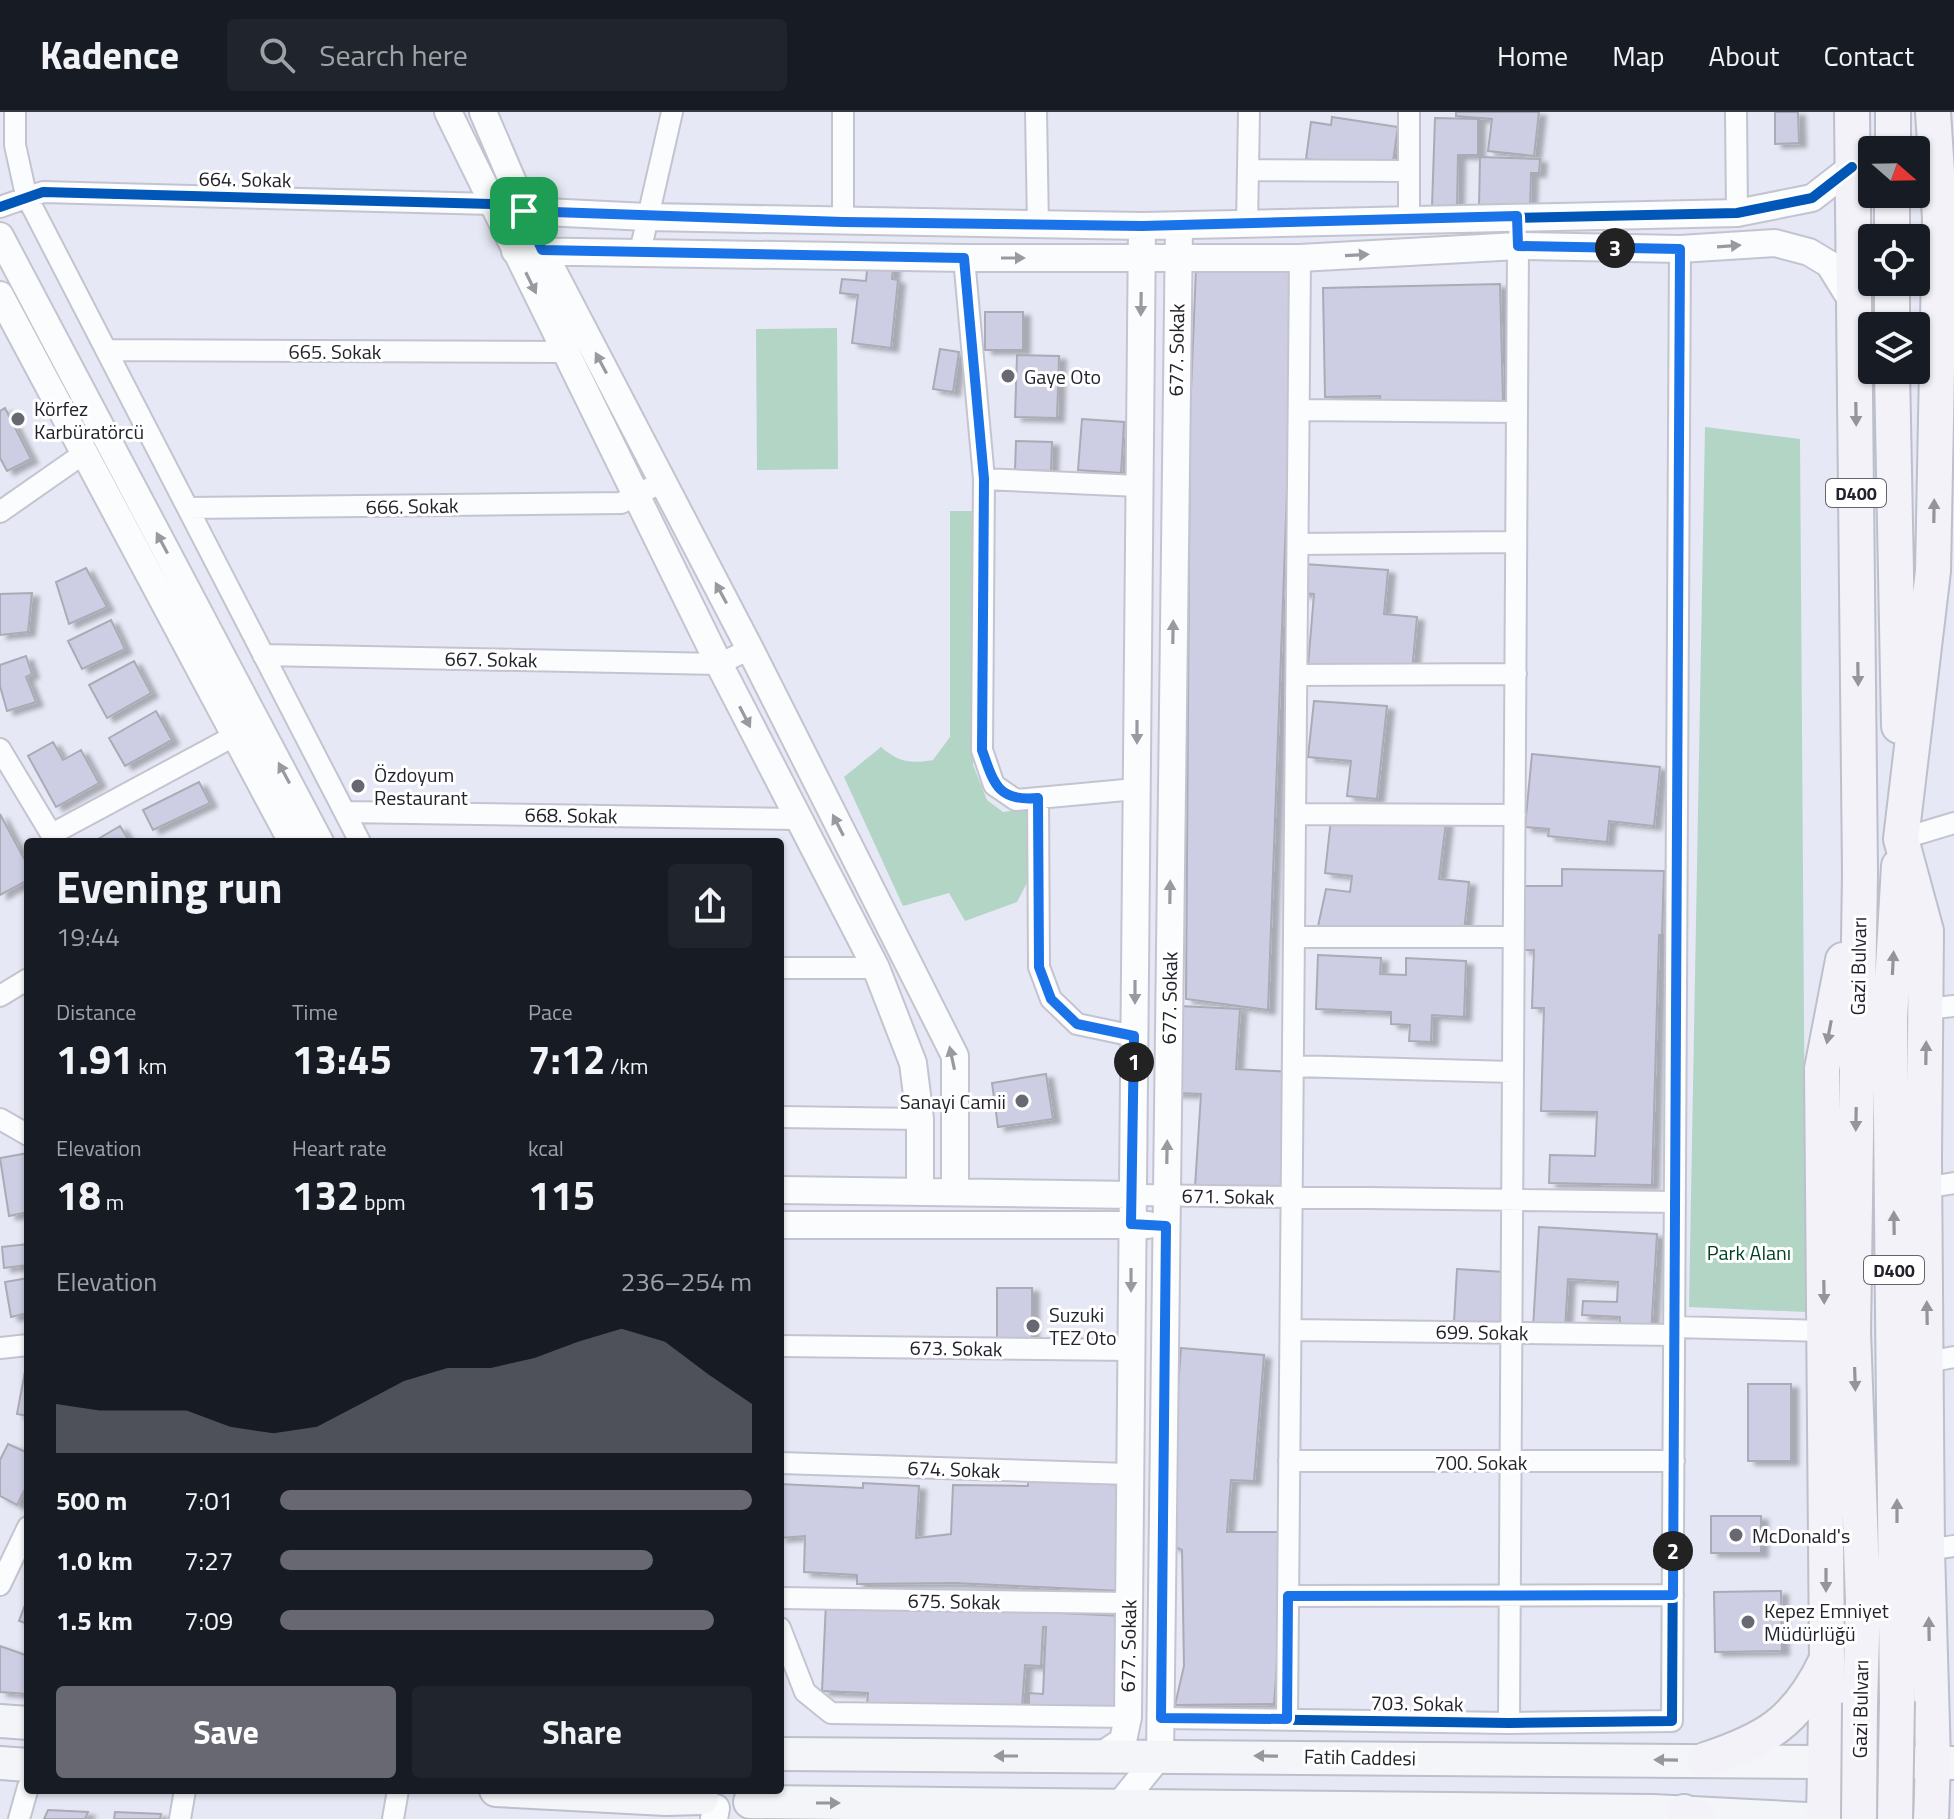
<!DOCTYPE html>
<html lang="en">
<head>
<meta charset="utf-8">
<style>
  :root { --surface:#171b24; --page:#20242c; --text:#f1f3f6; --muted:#9ea1a6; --line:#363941; --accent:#676872 }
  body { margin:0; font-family:"Titillium Web",sans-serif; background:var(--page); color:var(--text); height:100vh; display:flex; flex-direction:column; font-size:30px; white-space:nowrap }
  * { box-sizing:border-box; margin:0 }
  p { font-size:26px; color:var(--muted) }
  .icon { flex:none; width:44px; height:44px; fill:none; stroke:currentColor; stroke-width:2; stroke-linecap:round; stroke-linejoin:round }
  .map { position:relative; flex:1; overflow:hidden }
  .details { position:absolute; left:24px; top:726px; width:760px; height:956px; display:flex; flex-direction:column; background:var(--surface); border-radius:8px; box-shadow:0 2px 6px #0004 }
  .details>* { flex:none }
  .needle { width:52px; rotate:110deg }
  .tools { position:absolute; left:1858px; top:24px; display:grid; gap:16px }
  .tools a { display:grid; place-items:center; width:72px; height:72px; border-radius:8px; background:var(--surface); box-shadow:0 2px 6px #0004; font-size:40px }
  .pin { position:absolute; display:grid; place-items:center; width:68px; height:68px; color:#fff; margin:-34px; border-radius:16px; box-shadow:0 4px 12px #0006 }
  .km { position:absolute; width:40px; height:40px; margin:-20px; border-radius:50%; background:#222; color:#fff; font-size:22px; line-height:40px; text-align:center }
  .round { display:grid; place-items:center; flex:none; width:84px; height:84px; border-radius:8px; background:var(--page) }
  .head { display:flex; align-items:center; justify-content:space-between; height:136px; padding:0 32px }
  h1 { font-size:44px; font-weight:700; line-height:60px }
  .stats { display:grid; grid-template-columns:repeat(3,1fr); gap:12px; height:136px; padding:8px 32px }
  .stats div { display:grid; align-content:center }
  .stats b { font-size:40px; font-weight:700 }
  .stats small { font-size:22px; font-weight:400 }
  .stats p { font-size:22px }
  .chart { height:224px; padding:16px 32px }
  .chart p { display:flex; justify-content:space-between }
  .chart svg { width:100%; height:144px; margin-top:8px; fill:var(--accent); opacity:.7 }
  .cta { display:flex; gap:16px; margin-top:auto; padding:16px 32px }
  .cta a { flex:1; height:92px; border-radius:8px; background:var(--accent); color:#fff; font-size:32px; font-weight:700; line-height:92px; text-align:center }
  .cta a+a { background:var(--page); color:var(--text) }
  ul { padding:0 32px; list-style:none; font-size:26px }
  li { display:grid; grid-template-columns:128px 96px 1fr; align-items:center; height:60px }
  li i { height:20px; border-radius:10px; background:var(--accent) }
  header { display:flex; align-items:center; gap:48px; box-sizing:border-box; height:112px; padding:0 40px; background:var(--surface); border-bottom:2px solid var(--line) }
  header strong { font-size:38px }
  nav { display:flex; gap:44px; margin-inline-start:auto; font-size:28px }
  .search { width:560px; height:72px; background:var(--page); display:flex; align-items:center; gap:20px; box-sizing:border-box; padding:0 28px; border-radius:8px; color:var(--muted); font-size:30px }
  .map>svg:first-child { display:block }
  .green { fill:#b3d5c5 }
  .building { fill:#cdcee3; stroke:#aaabb5; stroke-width:2; filter:url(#shadow) }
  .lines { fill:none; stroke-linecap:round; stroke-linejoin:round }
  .minor-casing { stroke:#c3c4cf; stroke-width:24 }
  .tertiary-casing { stroke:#c3c4cf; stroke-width:30 }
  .primary-casing { stroke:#bdbfca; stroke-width:36 }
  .trunk-casing { stroke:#bdbfca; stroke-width:38 }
  .minor { stroke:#fbfcfe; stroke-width:20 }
  .tertiary { stroke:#fbfcfe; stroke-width:26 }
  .primary { stroke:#f4f5f9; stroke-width:32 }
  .trunk { stroke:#f2f2f8; stroke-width:34 }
  .trunk-bridge-casing { stroke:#bdbfca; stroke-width:38; stroke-linecap:butt }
  .trunk-bridge { stroke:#f2f2f8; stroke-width:34 }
  .cycleway-casing { stroke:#fff; stroke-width:15 }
  .cycleway { stroke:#0057b8; stroke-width:10 }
  .oneway { fill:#999aa0 }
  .oneway2 { fill:#94959c }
  .oneway3 { fill:#96969d }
  .route-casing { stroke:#fff; stroke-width:16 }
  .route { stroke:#1a73e8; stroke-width:10 }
  .poi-dot { fill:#676872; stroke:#fff; stroke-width:3 }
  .labels { text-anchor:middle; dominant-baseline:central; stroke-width:6; stroke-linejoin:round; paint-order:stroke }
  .shield { fill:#fff; stroke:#64656b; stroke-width:2 }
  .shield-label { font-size:18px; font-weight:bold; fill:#22232c }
  .street-label { font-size:20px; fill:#22232c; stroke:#fff }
  .poi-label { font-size:20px; fill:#22232c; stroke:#fff; text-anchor:start }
  .park-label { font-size:20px; fill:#004424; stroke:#fff }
</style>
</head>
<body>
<header>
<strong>Kadence</strong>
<div class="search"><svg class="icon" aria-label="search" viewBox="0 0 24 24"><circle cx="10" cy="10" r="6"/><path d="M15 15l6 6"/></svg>Search here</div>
<nav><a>Home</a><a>Map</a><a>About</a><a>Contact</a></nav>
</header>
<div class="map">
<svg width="1954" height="1707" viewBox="0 0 1954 1707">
  <defs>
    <filter id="shadow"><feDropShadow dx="7" dy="4" stdDeviation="2" flood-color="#0004"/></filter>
  </defs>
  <rect width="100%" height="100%" fill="#e6e8f5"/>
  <!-- green -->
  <path class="green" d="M837,216L838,357L757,358L756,217Z
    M1705,315L1800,327L1806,1200L1689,1195Z
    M950,399H975L973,653L987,688L1003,700L1026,697L1030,765L1017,790L965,809L949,781L903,794L844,665L881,635C898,650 911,652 933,648L950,625Z"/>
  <!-- building -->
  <path class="building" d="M1456,0H1539L1534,44L1488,39L1492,7L1456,4Z
    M1775,0H1798L1799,31L1775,32Z
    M1332,5L1398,15L1392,56L1306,47L1311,10L1331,13Z
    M1435,6L1478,7V43H1458L1457,96L1432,95Z
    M1480,45L1540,47L1539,61H1531L1530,98L1479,96Z
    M868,147L894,149L892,167L898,168L891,236L852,231L858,183L840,181L842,167L866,169Z
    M1196,156L1295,160L1268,898L1186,887L1190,303Z
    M1500,172L1503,289L1381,293L1380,284L1325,285L1323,176Z
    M985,200H1023V238H985Z
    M940,237L959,240L953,280L933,277Z
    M1017,243L1059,244L1057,306L1015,305Z
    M5,296L31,347L7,359L0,346V299Z
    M1082,307L1124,310L1121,361L1078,358Z
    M1016,329L1052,330L1051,359L1015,358Z
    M1304,452L1388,458L1384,502L1417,505L1412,559L1308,554L1314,482L1301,481Z
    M86,456L107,495L69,512L56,470Z
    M32,481L28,520L0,523V482Z
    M111,508L125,537L82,557L68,529Z
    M26,544L32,562L26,565L36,590L7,599L0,574V553Z
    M134,549L151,581L107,606L89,573Z
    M1314,589L1387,594L1377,687L1347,684L1351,649L1308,645Z
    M156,599L172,628L125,654L109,626Z
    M53,630L63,648L81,638L99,671L56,695L28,644Z
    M1532,642L1660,655L1654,714L1609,709L1607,730L1548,724L1549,717L1525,715Z
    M199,670L210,691L153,718L143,698Z
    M0,702L28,754V768L0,783Z
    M1387,703L1446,710L1439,767L1469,770L1464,820L1317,819L1326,777L1350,780L1352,764L1325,761L1331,707L1385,713Z
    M120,714L130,730H93Z
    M1562,757L1664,759L1662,823H1659L1652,1073L1549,1071L1550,1043L1595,1044L1597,1000L1541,999L1544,896H1532L1534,838H1523L1525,774H1562Z
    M1318,843L1381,846L1380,862L1406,863V846L1466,849L1464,905L1432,903L1431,930L1409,929L1410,913L1391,912V900L1316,897Z
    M1180,894L1240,897L1236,957L1292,960L1284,1080L1195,1075L1201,982L1174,981Z
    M1046,962L1053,1007L998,1015L992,971Z
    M28,1041V1100L9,1104L0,1046Z
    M1539,1115L1657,1122L1651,1222L1619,1220L1620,1205L1582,1203L1583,1189L1617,1190L1618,1170L1568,1167L1565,1217L1533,1216Z
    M28,1132V1153L4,1156L2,1135Z
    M1457,1157L1505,1160L1501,1214L1454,1210Z
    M28,1166V1201L11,1205L5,1170Z
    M997,1176H1032V1231L997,1230Z
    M1181,1236L1264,1243L1254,1369L1231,1368L1227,1420H1287L1274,1592L1175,1593L1184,1554L1182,1438L1166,1431Z
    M26,1254L28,1255V1304L17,1302Z
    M1748,1272H1791V1349H1748Z
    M8,1332L28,1341V1371L17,1393L0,1384V1348Z
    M1028,1368L1127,1373L1121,1479L955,1471L857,1472V1463L804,1460L805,1424L780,1426V1372L863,1376V1371L919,1374L916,1426L951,1422L953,1373L1028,1374Z
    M1711,1404H1761V1441H1711Z
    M1781,1479L1782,1539L1715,1540L1714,1480Z
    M28,1485V1512L19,1509Z
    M826,1490L1123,1504L1118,1598L1029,1594V1581L1043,1582L1046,1515H1043L1041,1554L1025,1553L1022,1596L867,1593L868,1581L822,1579Z
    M0,1534L28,1544V1582L0,1580Z
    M48,1698L88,1700L85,1707H44Z
    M115,1700L161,1702L160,1707H114Z"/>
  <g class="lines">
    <defs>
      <path id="minor" d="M15,0V33L26,83L360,730
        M1036,0L1038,113
        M1736,0L1737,101
        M1248,58L1409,59
        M0,95L43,80L492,92
        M1409,106V0
        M843,110V0
        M1247,113L1249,0
        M640,140L672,0
        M964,146L984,367L982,638L994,673L1016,688L1136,677
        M106,238L564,240
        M1299,298L1517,300
        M984,367L1139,374
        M188,396L621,391L662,370
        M0,400L83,342
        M1298,432L1516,430
        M263,543L719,552L750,537
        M1297,563L1516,562
        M0,637L56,730
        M1038,686L1039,855L1051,887L1077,912L1134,924
        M345,700L797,707
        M1295,702L1515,703
        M52,722L234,624
        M1901,727L1954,711
        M1294,825H1514
        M780,856H876
        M0,884L28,867
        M1926,897L1954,894
        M1293,954L1513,960
        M780,1005L920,1007
        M0,1007L28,1023
        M1924,1076L1954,1071
        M1133,1083L1675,1090
        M1675,1215L1825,1219
        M1291,1218L1674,1223
        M780,1234L1132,1238
        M0,1236L28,1233
        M1927,1250L1954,1245
        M1289,1349H1674
        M780,1351L1129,1362
        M1927,1438L1954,1434
        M0,1473L28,1415
        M1288,1484L1673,1483
        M780,1486L1129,1491
        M780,1516L805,1580L831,1601L1128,1605
        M1161,1606L1509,1611L1672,1609L1680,137
        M1287,1607L1300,146
        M1509,1611L1518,134
        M19,1707L28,1675
        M180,1707L185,1678
        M393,1707L398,1678"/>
      <path id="tertiary" d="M448,0L719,552L876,856L913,951L920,1007V1079
        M483,0L542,138L750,537L955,944V1079
        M492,92L524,99L647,105L1142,114L1737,101L1812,86L1852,55
        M0,124L320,730
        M515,139L964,146H1300L1518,134L1680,137L1775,131L1809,140L1829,152L1855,194
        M0,183L292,730
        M780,1078L1133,1083
        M780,1113H1148
        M1099,1645L1123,1629L1128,1605L1142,114
        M1120,1692L1160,1643L1179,114
        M714,1707L716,1696"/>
      <path id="primary" d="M0,1609L28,1611
        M780,1642L1954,1651
        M0,1651L28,1653
        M496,1678L666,1687L702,1686
        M750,1690L1653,1699L1806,1707"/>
      <path id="trunk" d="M1852,0L1860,761L1853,1220L1863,1489L1860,1591
        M1893,38V0
        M1892,126V82
        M1892,170V214
        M1892,258L1899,614
        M1897,1589L1890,906L1899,754
        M1705,1648C1766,1628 1797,1610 1826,1549
        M1684,1700L1698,1707
        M1824,1707L1827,1549L1822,957L1843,848
        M1931,1707L1933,1649L1927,1438L1924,1047L1926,819L1901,727L1933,459L1940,106L1933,0"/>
    </defs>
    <!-- minor casing -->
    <use href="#minor" class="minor-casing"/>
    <!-- tertiary casing -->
    <use href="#tertiary" class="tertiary-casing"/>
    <!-- primary casing -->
    <use href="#primary" class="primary-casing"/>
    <!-- trunk casing -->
    <use href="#trunk" class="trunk-casing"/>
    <!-- minor -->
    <use href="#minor" class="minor"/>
    <!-- tertiary -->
    <use href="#tertiary" class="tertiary"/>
    <!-- primary -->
    <use href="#primary" class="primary"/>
    <!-- trunk -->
    <use href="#trunk" class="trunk"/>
    <defs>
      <path id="trunk-bridge" d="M1859,1707L1860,1591
        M1895,1707L1897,1589"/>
    </defs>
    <!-- trunk-bridge casing -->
    <use href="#trunk-bridge" class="trunk-bridge-casing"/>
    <!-- trunk-bridge -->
    <use href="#trunk-bridge" class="trunk-bridge"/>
    <defs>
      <path id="cycleway" d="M0,95L43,80L492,92L524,99L843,110L1142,114L1737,101L1812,86L1852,55
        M1161,1606L1509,1611L1672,1609L1680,137"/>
    </defs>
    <!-- cycleway casing -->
    <use href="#cycleway" class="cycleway-casing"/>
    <!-- cycleway -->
    <use href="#cycleway" class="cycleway"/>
  </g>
  <!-- one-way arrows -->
  <defs><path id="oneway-solid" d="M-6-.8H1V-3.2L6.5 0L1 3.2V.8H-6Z" transform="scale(2)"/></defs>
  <g class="oneway">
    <use href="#oneway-solid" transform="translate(1729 134) rotate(-4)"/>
    <use href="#oneway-solid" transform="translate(1357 143) rotate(-3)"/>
    <use href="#oneway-solid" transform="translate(1013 146)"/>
    <use href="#oneway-solid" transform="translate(531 171) rotate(64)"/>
    <use href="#oneway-solid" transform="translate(1141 192) rotate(91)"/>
    <use href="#oneway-solid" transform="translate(601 251) rotate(-118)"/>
    <use href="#oneway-solid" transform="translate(162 431) rotate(-118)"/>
    <use href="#oneway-solid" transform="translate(721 481) rotate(-118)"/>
    <use href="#oneway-solid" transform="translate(1173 520) rotate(-89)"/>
    <use href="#oneway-solid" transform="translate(745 605) rotate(63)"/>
    <use href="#oneway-solid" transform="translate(1137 620) rotate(90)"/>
    <use href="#oneway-solid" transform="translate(284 661) rotate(-118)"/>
    <use href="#oneway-solid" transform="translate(838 713) rotate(-117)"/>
    <use href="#oneway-solid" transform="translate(1170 780) rotate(-89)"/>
    <use href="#oneway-solid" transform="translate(1135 880) rotate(90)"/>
    <use href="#oneway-solid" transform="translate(952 946) rotate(-102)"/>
    <use href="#oneway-solid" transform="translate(1167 1040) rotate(-89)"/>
    <use href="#oneway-solid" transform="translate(1131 1168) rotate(90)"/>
  </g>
  <g class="oneway2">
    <use href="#oneway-solid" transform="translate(1856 302) rotate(89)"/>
    <use href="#oneway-solid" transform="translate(1934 399) rotate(-89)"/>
    <use href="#oneway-solid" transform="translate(1858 562) rotate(89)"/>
    <use href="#oneway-solid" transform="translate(1893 851) rotate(-87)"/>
    <use href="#oneway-solid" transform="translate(1829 920) rotate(101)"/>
    <use href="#oneway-solid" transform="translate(1926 941) rotate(-89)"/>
    <use href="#oneway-solid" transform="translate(1856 1007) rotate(91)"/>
    <use href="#oneway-solid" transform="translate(1894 1111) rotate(-91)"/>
    <use href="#oneway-solid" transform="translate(1824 1180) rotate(89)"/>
    <use href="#oneway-solid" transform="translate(1927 1201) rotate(-91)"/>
    <use href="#oneway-solid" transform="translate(1855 1267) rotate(88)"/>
    <use href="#oneway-solid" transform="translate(1897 1399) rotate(-90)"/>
    <use href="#oneway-solid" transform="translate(1826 1468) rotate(90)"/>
    <use href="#oneway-solid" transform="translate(1929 1517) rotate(-91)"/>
  </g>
  <g class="oneway3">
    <use href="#oneway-solid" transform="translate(1006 1644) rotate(-180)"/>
    <use href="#oneway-solid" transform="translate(1266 1644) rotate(-179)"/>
    <use href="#oneway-solid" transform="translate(1666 1648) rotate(-179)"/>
    <use href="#oneway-solid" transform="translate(828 1691)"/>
  </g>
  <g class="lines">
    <defs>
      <path id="route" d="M524,99L843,110L1142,114L1517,104L1518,134L1680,137L1673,1483L1288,1484L1287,1607L1161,1606L1166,1114L1131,1112L1134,924L1077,912L1051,887L1039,855L1038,686C998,690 994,672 982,638L984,367L964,146L542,138Z"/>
    </defs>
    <!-- route casing -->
    <use href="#route" class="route-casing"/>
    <!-- route -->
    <use href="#route" class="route"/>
  </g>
  <!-- markers -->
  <g class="poi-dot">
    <circle cx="1008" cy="264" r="8"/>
    <circle cx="18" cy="307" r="8"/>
    <circle cx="358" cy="674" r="8"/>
    <circle cx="1022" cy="989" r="8"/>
    <circle cx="1033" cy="1214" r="8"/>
    <circle cx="1736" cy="1423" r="8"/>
    <circle cx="1748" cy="1510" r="8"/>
  </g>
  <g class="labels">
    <!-- shield labels -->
    <g class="shield">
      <rect x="1826" y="367" width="60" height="28" rx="6"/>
      <rect x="1864" y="1144" width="60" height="28" rx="6"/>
    </g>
    <g class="shield-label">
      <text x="1856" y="381">D400</text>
      <text x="1894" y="1158">D400</text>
    </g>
    <!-- street labels -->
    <g class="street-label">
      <text transform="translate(245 67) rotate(1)">664. Sokak</text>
      <text transform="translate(1176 238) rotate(-89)">677. Sokak</text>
      <text x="335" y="239">665. Sokak</text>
      <text transform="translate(412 394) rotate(-1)">666. Sokak</text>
      <text transform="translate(491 547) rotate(1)">667. Sokak</text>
      <text transform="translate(571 703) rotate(1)">668. Sokak</text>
      <text transform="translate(1858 854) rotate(-89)">Gazi Bulvarı</text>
      <text transform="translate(1169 886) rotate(-89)">677. Sokak</text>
      <text transform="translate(1228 1084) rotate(1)">671. Sokak</text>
      <text transform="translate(1482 1220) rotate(1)">699. Sokak</text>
      <text transform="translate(956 1236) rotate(1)">673. Sokak</text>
      <text x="1481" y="1350">700. Sokak</text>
      <text transform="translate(954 1357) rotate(2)">674. Sokak</text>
      <text transform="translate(954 1489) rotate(1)">675. Sokak</text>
      <text transform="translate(1128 1534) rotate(-89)">677. Sokak</text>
      <text transform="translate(1417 1591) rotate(1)">703. Sokak</text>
      <text transform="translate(1860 1597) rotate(-89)">Gazi Bulvarı</text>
      <text transform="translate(1360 1645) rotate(1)">Fatih Caddesi</text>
    </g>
    <!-- poi labels -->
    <g class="poi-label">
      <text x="1024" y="264">Gaye Oto</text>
      <text x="34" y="296">Körfez<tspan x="34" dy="23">Karbüratörcü</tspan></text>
      <text x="374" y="662">Özdoyum<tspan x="374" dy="23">Restaurant</tspan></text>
      <text x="1006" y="989" text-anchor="end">Sanayi Camii</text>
      <text x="1049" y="1202">Suzuki<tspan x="1049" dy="23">TEZ Oto</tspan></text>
      <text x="1752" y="1423">McDonald's</text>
      <text x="1764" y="1498">Kepez Emniyet<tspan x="1764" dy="23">Müdürlüğü</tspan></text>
    </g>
    <!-- park labels -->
    <g class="park-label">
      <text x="1749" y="1140">Park Alanı</text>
    </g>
  </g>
</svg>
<div class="tools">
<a><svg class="needle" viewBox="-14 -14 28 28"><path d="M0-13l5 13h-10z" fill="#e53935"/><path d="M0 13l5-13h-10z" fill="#9ea1a6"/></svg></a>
<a><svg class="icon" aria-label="locate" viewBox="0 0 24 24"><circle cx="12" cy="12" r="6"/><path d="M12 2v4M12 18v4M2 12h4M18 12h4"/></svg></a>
<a><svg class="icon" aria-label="layers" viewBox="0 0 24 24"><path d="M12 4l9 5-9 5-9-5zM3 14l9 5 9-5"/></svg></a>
</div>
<div class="pin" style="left:524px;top:99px;background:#1e9e55"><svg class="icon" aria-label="arrive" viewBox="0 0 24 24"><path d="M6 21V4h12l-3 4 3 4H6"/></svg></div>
<b class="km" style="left:1134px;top:950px">1</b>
<b class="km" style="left:1673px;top:1439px">2</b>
<b class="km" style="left:1615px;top:136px">3</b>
<section class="details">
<div class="head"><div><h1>Evening run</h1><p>19:44</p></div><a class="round"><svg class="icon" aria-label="share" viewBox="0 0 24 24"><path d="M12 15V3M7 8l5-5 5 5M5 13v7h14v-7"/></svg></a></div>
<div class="stats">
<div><p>Distance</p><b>1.91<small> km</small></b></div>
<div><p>Time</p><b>13:45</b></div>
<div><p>Pace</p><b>7:12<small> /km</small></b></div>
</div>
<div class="stats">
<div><p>Elevation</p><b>18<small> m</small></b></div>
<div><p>Heart rate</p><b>132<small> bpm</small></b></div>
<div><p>kcal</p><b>115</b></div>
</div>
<div class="chart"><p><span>Elevation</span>236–254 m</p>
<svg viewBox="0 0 160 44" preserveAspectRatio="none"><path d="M0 44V29L10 31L20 31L30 31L40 36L50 38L60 36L70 29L80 22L90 18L100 18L110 15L120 10L130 6L140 10L150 20L160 29V44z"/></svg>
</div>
<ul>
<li><b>500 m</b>7:01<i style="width:100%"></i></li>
<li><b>1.0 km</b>7:27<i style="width:79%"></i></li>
<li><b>1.5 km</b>7:09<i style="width:92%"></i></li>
</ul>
<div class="cta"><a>Save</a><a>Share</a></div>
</section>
</div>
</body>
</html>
